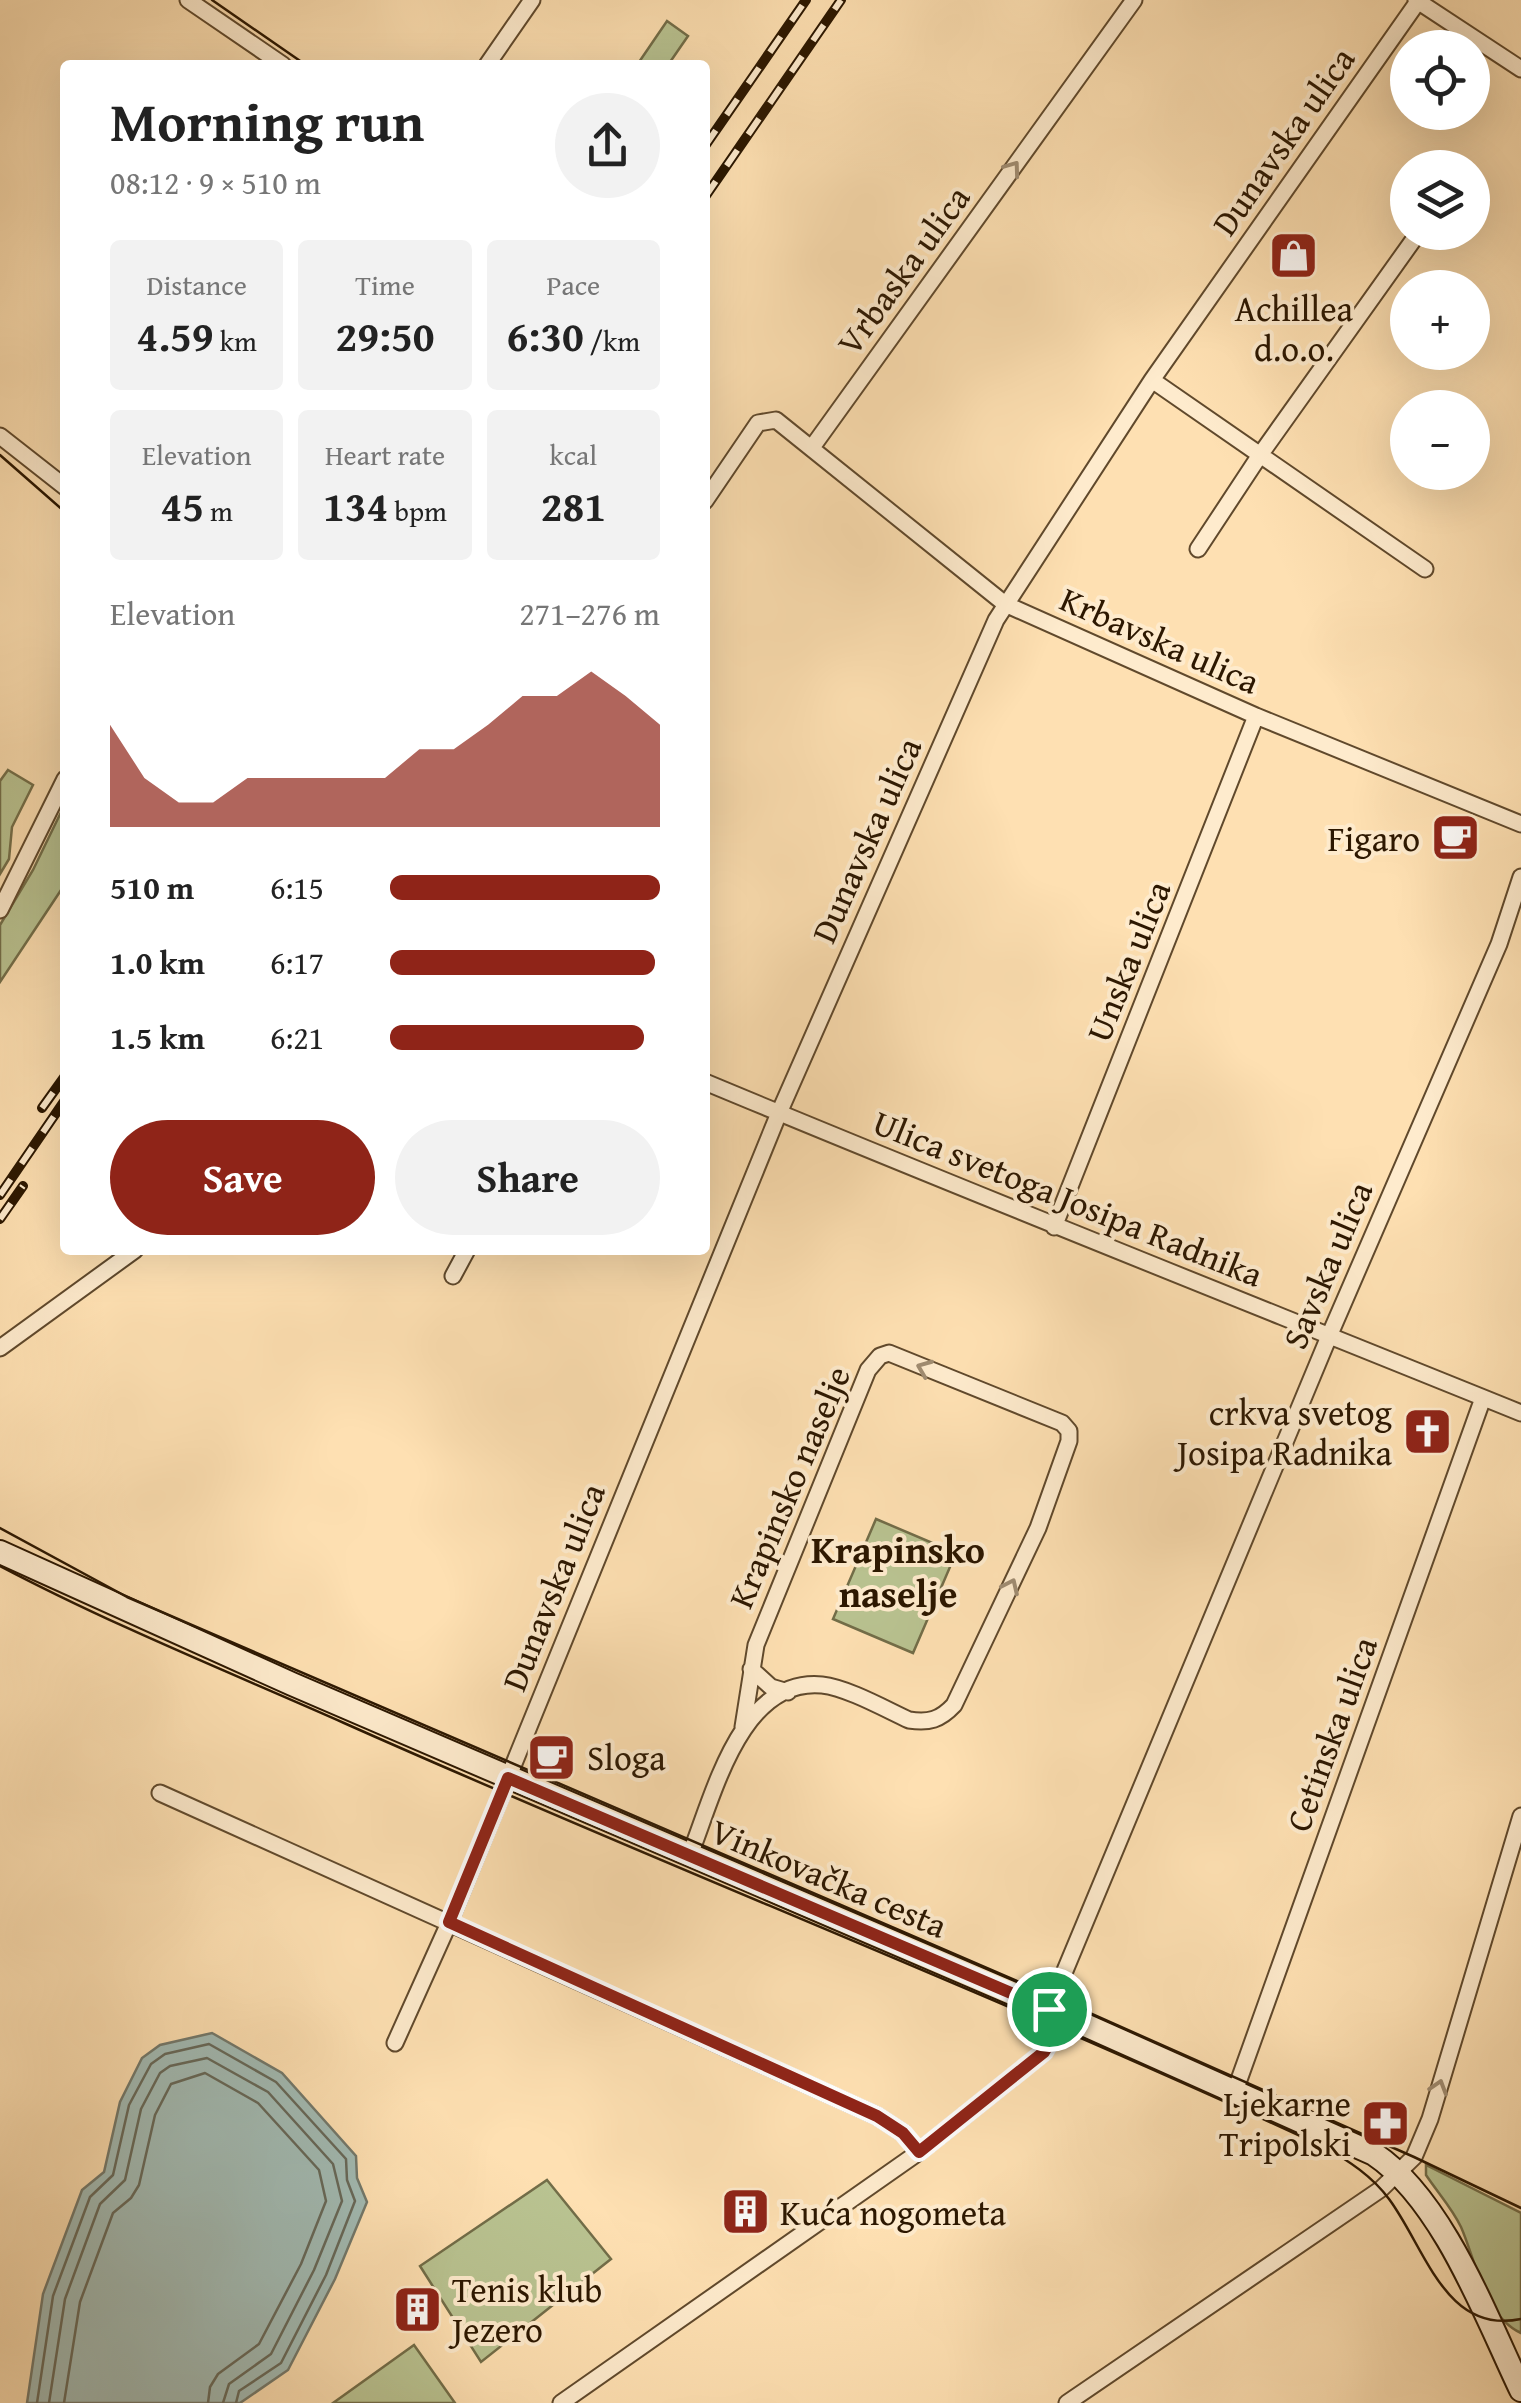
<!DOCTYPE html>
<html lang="en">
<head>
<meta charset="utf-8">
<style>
  :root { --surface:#fff; --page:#f2f2f2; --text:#222; --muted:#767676; --accent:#8f2418 }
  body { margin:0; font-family:"Gentium Book Plus",serif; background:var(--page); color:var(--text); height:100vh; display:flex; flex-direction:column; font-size:38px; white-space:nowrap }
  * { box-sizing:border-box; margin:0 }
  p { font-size:32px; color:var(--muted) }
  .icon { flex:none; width:55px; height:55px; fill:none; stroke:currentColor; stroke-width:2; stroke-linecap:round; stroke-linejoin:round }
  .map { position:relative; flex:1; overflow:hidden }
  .sheet { position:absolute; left:60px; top:60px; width:650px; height:1195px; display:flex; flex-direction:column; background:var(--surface); border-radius:10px; box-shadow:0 10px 40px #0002 }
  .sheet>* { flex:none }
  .tools { position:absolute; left:1390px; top:30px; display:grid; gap:20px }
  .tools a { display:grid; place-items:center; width:100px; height:100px; border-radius:50%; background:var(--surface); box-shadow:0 10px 40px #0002; font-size:50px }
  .pin { position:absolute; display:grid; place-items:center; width:85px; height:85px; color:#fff; margin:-42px; border:5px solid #fff; border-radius:50%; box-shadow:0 2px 10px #0007 }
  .round { display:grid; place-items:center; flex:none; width:105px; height:105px; border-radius:52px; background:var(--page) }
  .summary { display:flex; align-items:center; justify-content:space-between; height:170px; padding:0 50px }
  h1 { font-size:55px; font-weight:800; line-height:75px }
  .stats { display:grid; grid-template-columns:repeat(3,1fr); gap:15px; height:170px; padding:10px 50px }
  .stats div { display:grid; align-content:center; border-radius:10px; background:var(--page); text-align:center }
  .stats b { font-size:42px; font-weight:800 }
  .stats small { font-size:28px; font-weight:400 }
  .stats p { font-size:28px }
  .chart { height:280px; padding:20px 50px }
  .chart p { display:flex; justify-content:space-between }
  .chart svg { width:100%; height:180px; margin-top:10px; fill:var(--accent); opacity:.7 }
  .button { display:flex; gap:20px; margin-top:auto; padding:20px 50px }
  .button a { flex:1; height:115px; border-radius:60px; background:var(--accent); color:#fff; font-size:40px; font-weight:800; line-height:115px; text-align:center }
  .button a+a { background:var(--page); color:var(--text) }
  ul { padding:0 50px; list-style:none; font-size:32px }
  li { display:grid; grid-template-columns:160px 120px 1fr; align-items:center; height:75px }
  li i { height:25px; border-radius:12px; background:var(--accent) }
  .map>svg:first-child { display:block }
  .green { fill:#b9c391; stroke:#726d48; stroke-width:2.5 }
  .water { fill:#a2bbb4; stroke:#73796c; stroke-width:2.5 }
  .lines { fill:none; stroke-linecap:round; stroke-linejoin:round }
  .shore { stroke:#67695a; stroke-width:2.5 }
  .street-casing { stroke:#60492c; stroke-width:19 }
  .secondary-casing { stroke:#2c1700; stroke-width:26 }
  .street { stroke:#feebcd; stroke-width:15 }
  .secondary { stroke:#feebcd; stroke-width:22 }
  .tram { stroke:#2c1700; stroke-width:2.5 }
  .rail-casing { stroke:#2c1700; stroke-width:10 }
  .rail { stroke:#feebcd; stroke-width:6; stroke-dasharray:19; stroke-linecap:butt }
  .oneway { stroke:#a08c71 }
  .route-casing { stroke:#fff; stroke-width:20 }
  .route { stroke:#8f2418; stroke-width:12 }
  .labels { text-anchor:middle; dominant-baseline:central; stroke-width:8; stroke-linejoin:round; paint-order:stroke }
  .street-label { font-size:35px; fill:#2c1700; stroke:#feebcd }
  .poi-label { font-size:35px; fill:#2c1700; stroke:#feebcd; text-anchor:end }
  .neighbourhood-label { font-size:38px; font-weight:bold; fill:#2c1700; stroke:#feebcd }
</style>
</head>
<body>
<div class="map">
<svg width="1521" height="2403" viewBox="0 0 1521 2403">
  <rect width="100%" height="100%" fill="#fee0b2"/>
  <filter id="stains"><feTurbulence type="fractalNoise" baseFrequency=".002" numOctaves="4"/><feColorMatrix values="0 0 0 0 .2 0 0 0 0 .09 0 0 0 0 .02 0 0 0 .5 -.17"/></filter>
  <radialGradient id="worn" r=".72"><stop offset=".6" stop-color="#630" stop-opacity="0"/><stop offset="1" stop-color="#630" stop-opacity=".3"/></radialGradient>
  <!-- green -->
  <path class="green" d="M667,21L688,36L668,65H637Z
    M8,770L33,785L12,827L9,859L0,874V781Z
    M65,804V884L0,982V925L33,870Z
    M876,1519L956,1553L913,1653L833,1619Z
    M1426,2165L1521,2213V2333C1484,2316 1476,2261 1461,2227C1452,2208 1438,2193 1426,2175Z
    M547,2180L611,2259L481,2362L420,2266Z
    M414,2345L455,2403H333Z"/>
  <!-- water -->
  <path class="water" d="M212,2033L282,2073L356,2156L357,2178L367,2202L335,2279L288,2370L240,2403H27L43,2294L82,2190L104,2172L120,2102L142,2058L160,2045Z"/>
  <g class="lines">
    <!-- shore -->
    <path class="shore" d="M37,2403L53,2296L90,2197L113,2175L129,2105L151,2064L165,2054L209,2044L276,2082L346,2159L347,2180L355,2201L326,2275L281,2363L239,2391L236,2403
      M49,2403L65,2299L100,2204L125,2180L141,2109L160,2073L170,2066L207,2058L268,2092L333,2164L342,2201L314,2270L271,2354L229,2384L223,2403
      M64,2403L80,2302L113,2213L131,2198L139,2185L155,2115L171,2084L205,2073L258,2103L319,2170L326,2201L301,2264L259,2344L218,2374L210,2387L208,2403"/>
    <defs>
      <path id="street" d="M188,0L283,65
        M1416,0L1521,69
        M487,65L532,0
        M1152,380L1425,569
        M0,436L65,487
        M813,446L1134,0
        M705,501L758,423L776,420L1005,604L1256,716L1521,824
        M1198,549L1260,455L1419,232
        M0,910L65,779
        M705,1082C976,1195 1249,1303 1521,1413
        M1054,1227L1256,716
        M453,1276L467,1250
        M0,1348L135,1250
        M751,1669L771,1687L788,1692
        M160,1793L877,2116L903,2133L919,2152
        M689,1857C713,1798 740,1677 822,1685C848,1688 885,1709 909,1720C929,1723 940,1720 954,1705L1038,1528L1069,1441V1431L1062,1423L889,1353L880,1356L868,1370L756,1645L743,1727
        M1049,2009L1330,1334L1499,944L1521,877
        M395,2043L449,1923L779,1113L996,620L1152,380L1419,0
        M1235,2091L1483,1398
        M561,2403L919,2152L1044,2052L1065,2016
        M1067,2403L1381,2189L1414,2157L1430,2119L1521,1816"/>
      <path id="secondary" d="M0,1552L292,1684L1065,2016L1374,2154C1443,2200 1486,2317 1521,2390"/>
    </defs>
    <!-- street casing -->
    <use href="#street" class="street-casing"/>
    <!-- secondary casing -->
    <use href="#secondary" class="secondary-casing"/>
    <!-- street -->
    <use href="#street" class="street"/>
    <!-- secondary -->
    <use href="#secondary" class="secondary"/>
    <!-- tram -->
    <path class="tram" d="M212,0L306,65
      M0,455L65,512
      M0,1528L127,1597L1038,1990L1414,2157L1521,2208
      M0,1566C112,1625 229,1672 344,1723C669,1868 1001,1997 1324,2147C1349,2161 1372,2176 1389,2199C1425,2247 1445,2335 1521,2319"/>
    <defs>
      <path id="rail" d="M705,146L806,0
        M705,197L841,0
        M42,1108L65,1076
        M0,1195L65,1100
        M0,1219L23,1186"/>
    </defs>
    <!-- rail casing -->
    <use href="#rail" class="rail-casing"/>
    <!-- rail -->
    <use href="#rail" class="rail"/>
  </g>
  <!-- one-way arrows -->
  <defs><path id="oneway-chevron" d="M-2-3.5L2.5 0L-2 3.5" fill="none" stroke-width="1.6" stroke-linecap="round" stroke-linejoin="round" transform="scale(2.5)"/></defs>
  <g class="oneway">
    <use href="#oneway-chevron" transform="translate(1013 168) rotate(-54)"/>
    <use href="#oneway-chevron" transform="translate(924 1368) rotate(-158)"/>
    <use href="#oneway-chevron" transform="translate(1011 1586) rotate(-65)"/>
    <use href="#oneway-chevron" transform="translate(1439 2087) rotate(-73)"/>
  </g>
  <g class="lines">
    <defs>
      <path id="route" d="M508,1778L1065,2016L1044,2052L919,2152L903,2133L877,2116L449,1922Z"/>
    </defs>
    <!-- route casing -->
    <use href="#route" class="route-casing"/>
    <!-- route -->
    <use href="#route" class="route"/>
  </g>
  <!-- icons -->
  <defs>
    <symbol id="shop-square" viewBox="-11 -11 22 22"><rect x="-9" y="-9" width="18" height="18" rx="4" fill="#8f2418" stroke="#feebcd"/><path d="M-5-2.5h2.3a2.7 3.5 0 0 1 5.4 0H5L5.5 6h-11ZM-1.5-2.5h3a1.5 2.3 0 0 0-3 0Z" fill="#fff"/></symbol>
    <symbol id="cafe-square" viewBox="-11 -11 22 22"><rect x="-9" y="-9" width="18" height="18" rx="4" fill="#8f2418" stroke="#feebcd"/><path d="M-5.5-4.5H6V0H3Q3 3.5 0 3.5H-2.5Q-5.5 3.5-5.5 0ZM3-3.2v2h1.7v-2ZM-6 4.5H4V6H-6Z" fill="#fff"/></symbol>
    <symbol id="church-square" viewBox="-11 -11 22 22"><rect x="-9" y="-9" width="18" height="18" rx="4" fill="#8f2418" stroke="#feebcd"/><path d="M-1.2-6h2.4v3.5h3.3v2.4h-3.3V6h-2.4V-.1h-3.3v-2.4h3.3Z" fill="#fff"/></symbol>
    <symbol id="pharmacy-square" viewBox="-11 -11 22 22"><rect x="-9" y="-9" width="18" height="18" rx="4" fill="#8f2418" stroke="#feebcd"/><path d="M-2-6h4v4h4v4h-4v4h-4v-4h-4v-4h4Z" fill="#fff"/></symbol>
    <symbol id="building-square" viewBox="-11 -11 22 22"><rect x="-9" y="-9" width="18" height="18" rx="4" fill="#8f2418" stroke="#feebcd"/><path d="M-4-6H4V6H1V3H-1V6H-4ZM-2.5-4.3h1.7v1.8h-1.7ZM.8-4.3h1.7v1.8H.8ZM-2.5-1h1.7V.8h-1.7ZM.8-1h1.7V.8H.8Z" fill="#fff"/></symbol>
  </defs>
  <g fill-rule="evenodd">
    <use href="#shop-square" x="1266" y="228" width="55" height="55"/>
    <use href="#cafe-square" x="1428" y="810" width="55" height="55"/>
    <use href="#church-square" x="1400" y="1404" width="55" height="55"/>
    <use href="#cafe-square" x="524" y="1730" width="55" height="55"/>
    <use href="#pharmacy-square" x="1358" y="2096" width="55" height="55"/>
    <use href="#building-square" x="718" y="2184" width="55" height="55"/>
    <use href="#building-square" x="390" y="2282" width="55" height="55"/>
  </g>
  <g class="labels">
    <!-- street labels -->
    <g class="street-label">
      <text transform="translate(1283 141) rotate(-55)">Dunavska ulica</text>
      <text transform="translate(903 270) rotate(-54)">Vrbaska ulica</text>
      <text transform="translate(1160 640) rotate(24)">Krbavska ulica</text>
      <text transform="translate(866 840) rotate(-66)">Dunavska ulica</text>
      <text transform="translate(1128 961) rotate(-68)">Unska ulica</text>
      <text transform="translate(1068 1198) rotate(22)">Ulica svetoga Josipa Radnika</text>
      <text transform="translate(1327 1265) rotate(-67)">Savska ulica</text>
      <text transform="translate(789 1487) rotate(-67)">Krapinsko naselje</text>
      <text transform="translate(553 1587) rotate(-68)">Dunavska ulica</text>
      <text transform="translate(1331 1734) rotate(-70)">Cetinska ulica</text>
      <text transform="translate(829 1878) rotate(23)">Vinkovačka cesta</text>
    </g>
    <!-- poi labels -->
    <g class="poi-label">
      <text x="1294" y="308" text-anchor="middle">Achillea<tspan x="1294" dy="40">d.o.o.</tspan></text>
      <text x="1420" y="838">Figaro</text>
      <text x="1392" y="1412">crkva svetog<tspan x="1392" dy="40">Josipa Radnika</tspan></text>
      <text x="587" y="1757" text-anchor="start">Sloga</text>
      <text x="1351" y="2103">Ljekarne<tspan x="1351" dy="40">Tripolski</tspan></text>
      <text x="780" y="2212" text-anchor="start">Kuća nogometa</text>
      <text x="452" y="2289" text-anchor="start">Tenis klub<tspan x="452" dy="40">Jezero</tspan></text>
    </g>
    <!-- neighbourhood labels -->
    <g class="neighbourhood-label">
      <text x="898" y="1549">Krapinsko<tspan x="898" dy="44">naselje</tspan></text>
    </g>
  </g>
  <rect width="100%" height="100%" filter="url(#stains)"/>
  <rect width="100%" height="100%" fill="url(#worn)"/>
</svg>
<div class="tools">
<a><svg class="icon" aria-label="locate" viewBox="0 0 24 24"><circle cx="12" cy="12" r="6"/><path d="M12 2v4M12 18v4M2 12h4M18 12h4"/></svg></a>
<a><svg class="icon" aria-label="layers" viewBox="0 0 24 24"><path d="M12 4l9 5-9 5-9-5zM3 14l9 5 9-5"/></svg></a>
<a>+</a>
<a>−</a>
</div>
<div class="pin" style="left:1049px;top:2009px;background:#1e9e55"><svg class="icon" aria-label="arrive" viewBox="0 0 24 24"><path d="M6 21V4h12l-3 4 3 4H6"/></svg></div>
<section class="sheet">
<div class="summary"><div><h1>Morning run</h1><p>08:12 · 9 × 510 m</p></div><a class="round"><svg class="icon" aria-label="share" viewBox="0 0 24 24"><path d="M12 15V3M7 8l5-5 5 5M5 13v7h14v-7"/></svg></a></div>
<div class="stats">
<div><p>Distance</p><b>4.59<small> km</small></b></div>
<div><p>Time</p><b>29:50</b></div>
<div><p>Pace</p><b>6:30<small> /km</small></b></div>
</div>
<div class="stats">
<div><p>Elevation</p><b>45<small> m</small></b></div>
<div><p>Heart rate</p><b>134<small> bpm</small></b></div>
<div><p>kcal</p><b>281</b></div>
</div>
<div class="chart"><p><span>Elevation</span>271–276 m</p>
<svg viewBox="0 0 160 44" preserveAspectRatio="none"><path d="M0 44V19L10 32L20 38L30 38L40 32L50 32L60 32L70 32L80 32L90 25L100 25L110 19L120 12L130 12L140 6L150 12L160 19V44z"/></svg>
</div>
<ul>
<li><b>510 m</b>6:15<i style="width:100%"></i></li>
<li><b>1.0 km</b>6:17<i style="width:98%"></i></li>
<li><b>1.5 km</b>6:21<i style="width:94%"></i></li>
</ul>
<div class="button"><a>Save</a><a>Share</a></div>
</section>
</div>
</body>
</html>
